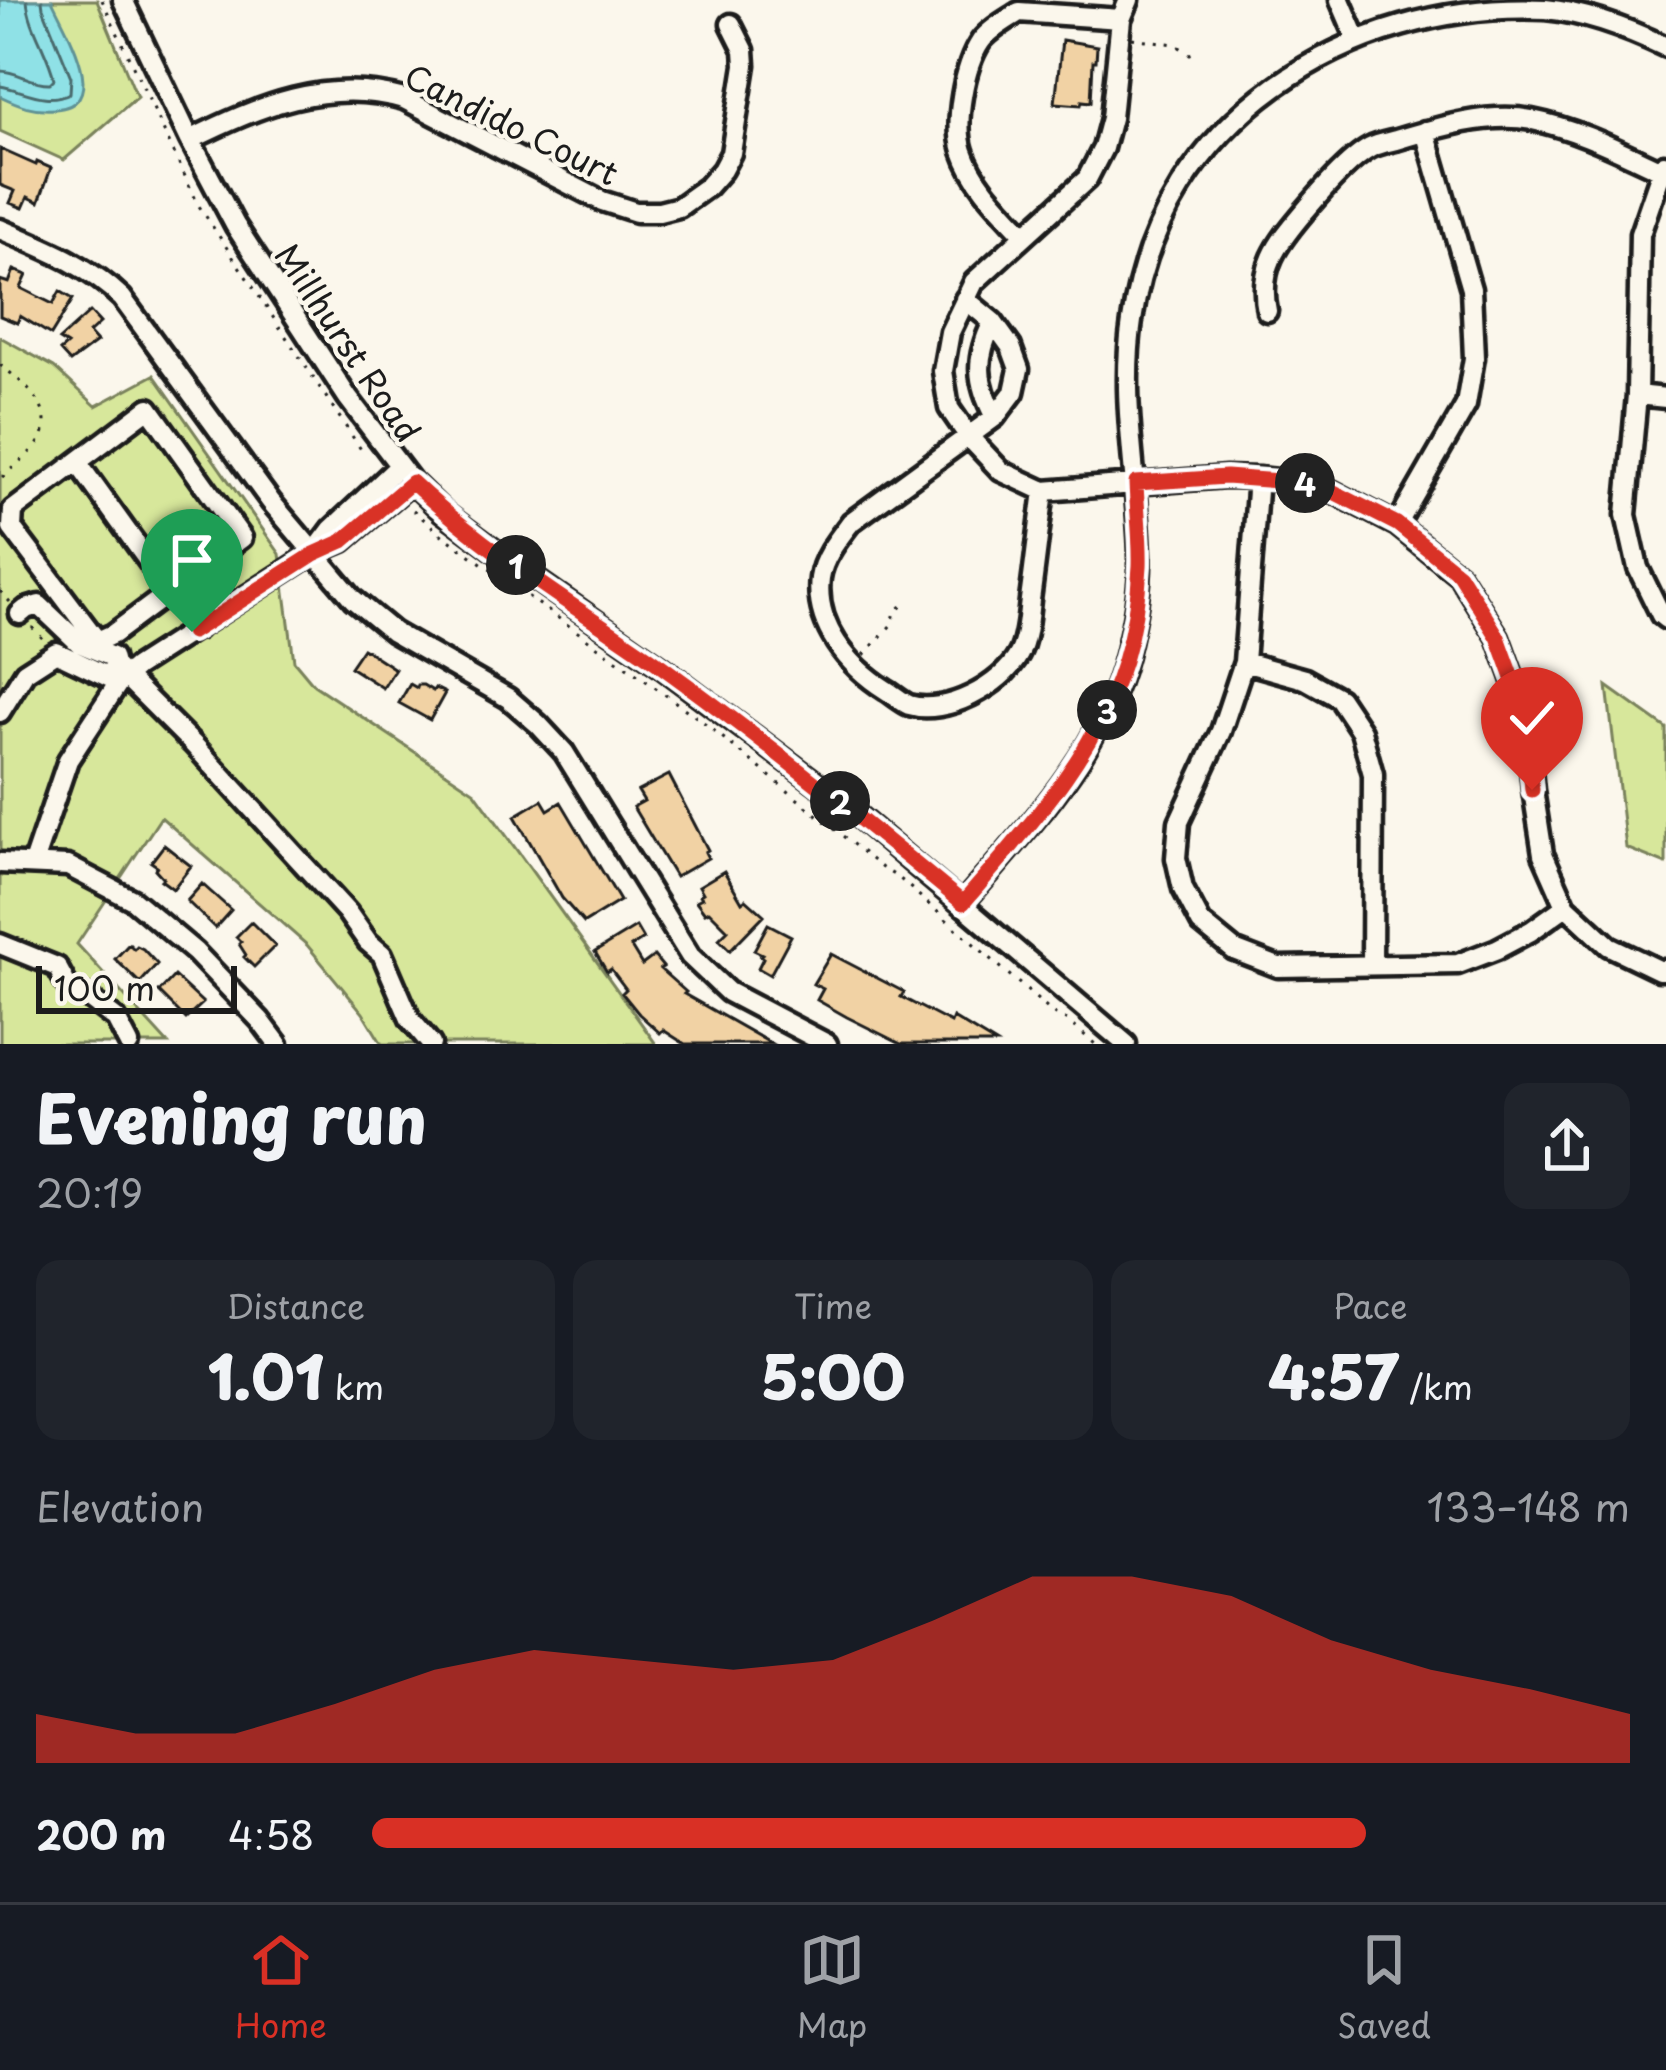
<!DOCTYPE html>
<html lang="en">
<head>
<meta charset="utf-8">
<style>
  :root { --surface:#171b24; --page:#20242c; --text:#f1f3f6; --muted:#9ea1a6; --line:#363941; --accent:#d93025 }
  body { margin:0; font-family:"Playpen Sans",sans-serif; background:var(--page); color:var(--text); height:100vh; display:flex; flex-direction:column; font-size:45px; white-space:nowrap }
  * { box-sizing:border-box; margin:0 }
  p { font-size:39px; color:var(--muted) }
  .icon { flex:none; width:66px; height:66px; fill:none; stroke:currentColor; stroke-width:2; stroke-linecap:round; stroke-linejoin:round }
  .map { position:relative; height:1044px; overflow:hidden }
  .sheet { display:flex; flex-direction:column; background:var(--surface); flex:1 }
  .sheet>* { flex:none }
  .scale { position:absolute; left:36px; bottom:30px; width:201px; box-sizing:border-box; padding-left:12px; border:6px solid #1c1c1c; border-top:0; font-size:33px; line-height:42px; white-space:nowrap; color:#1c1c1c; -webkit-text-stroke:9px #fbf7ec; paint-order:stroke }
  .pin { position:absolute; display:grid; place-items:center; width:102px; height:102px; color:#fff; margin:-123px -51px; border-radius:50% 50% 50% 0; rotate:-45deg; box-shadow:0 0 12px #0007 }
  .pin .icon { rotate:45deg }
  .km { position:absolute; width:60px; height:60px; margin:-30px; border-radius:50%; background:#222; color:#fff; font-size:33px; line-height:60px; text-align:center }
  .round { display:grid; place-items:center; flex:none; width:126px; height:126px; border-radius:24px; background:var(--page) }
  .summary { display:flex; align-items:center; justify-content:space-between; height:204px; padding:0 36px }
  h1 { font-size:66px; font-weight:800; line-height:90px }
  .stats { display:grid; grid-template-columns:repeat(3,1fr); gap:18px; height:204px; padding:12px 36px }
  .stats div { display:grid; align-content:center; border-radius:24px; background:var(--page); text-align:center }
  .stats b { font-size:60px; font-weight:800 }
  .stats small { font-size:33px; font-weight:400 }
  .stats p { font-size:33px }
  .chart { height:336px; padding:24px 36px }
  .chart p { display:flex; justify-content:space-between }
  .chart svg { width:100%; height:216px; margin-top:12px; fill:var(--accent); opacity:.7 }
  ul { padding:0 36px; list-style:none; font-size:39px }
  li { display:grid; grid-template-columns:192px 144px 1fr; align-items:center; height:90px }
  li i { height:30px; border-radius:15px; background:var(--accent) }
  .tabs { display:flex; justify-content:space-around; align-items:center; height:168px; border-top:3px solid var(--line); background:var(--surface); font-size:33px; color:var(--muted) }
  .tabs a { display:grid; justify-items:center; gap:6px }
  .tabs .current { color:var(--accent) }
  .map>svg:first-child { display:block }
  .green { fill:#d7e79b; stroke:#7a825c; stroke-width:3 }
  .water { fill:#8fe1e6; stroke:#619295; stroke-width:3 }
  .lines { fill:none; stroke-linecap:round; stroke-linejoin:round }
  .shore { stroke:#4a6b6d; stroke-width:3 }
  .building { fill:#f1d2a4; stroke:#1c1c1c; stroke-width:3 }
  .minor-casing { stroke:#1c1c1c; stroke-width:27 }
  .path { stroke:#1c1c1c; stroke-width:3; stroke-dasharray:3 9; stroke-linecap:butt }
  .minor { stroke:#fbf7ec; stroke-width:18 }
  .route-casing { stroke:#fff; stroke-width:24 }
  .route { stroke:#d93025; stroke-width:15 }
  .labels { text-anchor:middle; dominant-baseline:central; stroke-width:9; stroke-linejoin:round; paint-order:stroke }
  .street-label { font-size:33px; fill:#1c1c1c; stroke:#fbf7ec }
</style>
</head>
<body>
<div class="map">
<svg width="1666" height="1044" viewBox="0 0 1666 1044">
  <rect width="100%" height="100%" fill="#fbf7ec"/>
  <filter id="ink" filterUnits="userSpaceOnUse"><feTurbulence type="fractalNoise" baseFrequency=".00833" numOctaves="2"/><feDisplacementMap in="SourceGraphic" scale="24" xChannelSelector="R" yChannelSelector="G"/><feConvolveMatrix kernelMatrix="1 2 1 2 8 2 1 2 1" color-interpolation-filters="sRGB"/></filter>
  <g filter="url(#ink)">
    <!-- green -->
    <path class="green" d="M0,0H97L137,97L64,160L0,131Z
      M0,337L54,367L96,406L154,375L280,554L294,661L314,685L475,792L656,1044H382L363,1013L307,945L161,817L77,944L168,1044H0Z
      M1607,686L1666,728V864L1626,848Z"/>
    <!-- water -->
    <path class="water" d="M0,0H52C65,29 113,105 55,109C34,111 19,105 0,96Z"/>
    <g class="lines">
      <!-- shore -->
      <path class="shore" d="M0,71C18,71 32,84 50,83L54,79C48,52 29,27 27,0
        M0,86C25,90 44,105 70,93L71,77L43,8L42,0"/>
    </g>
    <!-- building -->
    <path class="building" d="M1062,40L1097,46L1096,61H1093L1091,102L1082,101L1081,105L1055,103Z
      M0,149L36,165L37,162L51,168L39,202L28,197L23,208L10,203L15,191L0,185Z
      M14,270L27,275L21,288L53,304L60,291L73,299L51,335L20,316L17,323L0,316V280L9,283Z
      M90,312L100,323L89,333L97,342L70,362L60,351L67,345L59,340Z
      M363,648L395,669L383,688L350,667Z
      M410,684L417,688L418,685H423L433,691L435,688L445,693L430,720L399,703Z
      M669,775L708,850L705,852L708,858L675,877L633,807L644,801L638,791Z
      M542,800L548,810L561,802L620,901L584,923L562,898L515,816Z
      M164,845L191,866L173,889L161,880L163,878L155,869L157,866L151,862Z
      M724,871L742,902L746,899L764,915L730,950L719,939L728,930L709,911L705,913L696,901L702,898L700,895L703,893L699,886Z
      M202,884L231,910L215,928L187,901Z
      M251,922L275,946L254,967L244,957L246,955L239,944L241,942L236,937Z
      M768,924L791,936L770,975L758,968L763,958L760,956L762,954L754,950Z
      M636,927L643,939L631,947L642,965L654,956L663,967L660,969L686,992L684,994L772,1044H685L663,1030L660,1033L639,1014L622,993L626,989L611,969L607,972L595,952Z
      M129,944L134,949L137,946L143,949L157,964L140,983L115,959Z
      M831,954L904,992L901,997L951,1023L953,1018L996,1044H901L847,1017L817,1000L823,989L813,984Z
      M174,976L203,1003L186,1019L159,992Z"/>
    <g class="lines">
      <defs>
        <path id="minor" d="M123,0L190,140L235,225L348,398L412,482L443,512L505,558L660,666L839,800L1126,1044
          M1129,0L1121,19L1111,118L1103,148L1087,179L974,282L950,332L943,371L949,408L969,437L1001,471L1044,491L1226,477L1258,478L1318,484L1397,525L1459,575L1498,637L1525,711L1533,790L1543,854L1566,906L1609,946L1659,970H1666
          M1340,0L1355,35
          M190,140C259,106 326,77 404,99L602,201L636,212H659L679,207L707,187L722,170L731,153L745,65L744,50L731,24
          M1664,164L1640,234L1637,395L1626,515L1638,568L1661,615L1666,619
          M0,229C44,248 87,264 122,298L271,502L353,599L393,632L508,698L538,724L564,752L690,956L728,992L827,1044
          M1025,235C1002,210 974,184 963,151C954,123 964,66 981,41C990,29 1007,20 1019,12L1121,19
          M965,299L993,322L1011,347L1019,369L1014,392L995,417L851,522C839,538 823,557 820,578C814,625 848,666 886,690C893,694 902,702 909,705C945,716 1002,686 1019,654C1027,639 1028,617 1030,600C1035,564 1039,528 1044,491
          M1267,311C1258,268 1277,244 1304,212C1320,193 1348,160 1370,148C1377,144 1388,142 1396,140C1439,127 1488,112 1532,120C1578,129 1620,151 1661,170
          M993,322C975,358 976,382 995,417
          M1637,395L1666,398
          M149,408L242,538L113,634L102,639L95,638L12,528L13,510Z
          M77,462L197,629
          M398,467L332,529L314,553L343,541L412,482
          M1258,478L1244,662L1221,731L1179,822L1176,858L1183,889L1201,923L1234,950L1278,967L1458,964L1497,949L1531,931L1566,906
          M1397,525L1466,405L1474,358L1471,289L1425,131
          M20,614L26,609L39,605L79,643L112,657L114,665L193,744L347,912L368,942L382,954L410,1019L431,1044
          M1244,662L1305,679L1339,698L1361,731L1373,774L1372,965
          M0,712L25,672L56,652L119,682
          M0,863L68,866L133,900L195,952L260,1020L278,1044
          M33,863L68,760L119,682L136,667L314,553
          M963,903C1027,828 1101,754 1126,655C1134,623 1141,589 1140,556C1138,478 1120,399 1132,321C1160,121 1348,0 1545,9C1587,13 1628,29 1666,47
          M0,944L57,967L69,989L86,996L116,1019L129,1044"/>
      </defs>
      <!-- minor casing -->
      <use href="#minor" class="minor-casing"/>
      <!-- path -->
      <path class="path" d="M102,0L199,206L362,451
        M1132,38L1175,44L1190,54L1198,51
        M0,365C23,382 62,413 37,445C26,457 12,468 0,479
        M413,510L441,534L706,724L882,868L899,878L1056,1016L1068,1021L1095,1044
        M0,591L10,602
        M32,627L46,642
        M864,655L892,624L895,612L904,604"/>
      <!-- minor -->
      <use href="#minor" class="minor"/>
    </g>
  </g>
  <g class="lines" filter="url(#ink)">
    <defs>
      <path id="route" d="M192,632L314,554L343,541L412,482C487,553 577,607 661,666C765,741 864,821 963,903C1054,797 1133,715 1140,566C1141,539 1137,511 1136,483L1226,477L1318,484L1397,524L1459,574L1498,637L1525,711L1532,790"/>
    </defs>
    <!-- route casing -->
    <use href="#route" class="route-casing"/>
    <!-- route -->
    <use href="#route" class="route"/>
  </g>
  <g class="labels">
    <!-- street labels -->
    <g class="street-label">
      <text transform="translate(512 123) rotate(26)">Candido Court</text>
      <text transform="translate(349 342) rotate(56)">Millhurst Road</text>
    </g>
  </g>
</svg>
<div class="scale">100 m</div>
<div class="pin" style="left:192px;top:632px;background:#1e9e55"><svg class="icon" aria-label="arrive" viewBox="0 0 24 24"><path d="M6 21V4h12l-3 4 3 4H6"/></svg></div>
<div class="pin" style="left:1532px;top:790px;background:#d93025"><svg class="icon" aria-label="check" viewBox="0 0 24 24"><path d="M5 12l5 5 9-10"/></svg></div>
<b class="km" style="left:516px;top:565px">1</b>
<b class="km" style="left:840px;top:801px">2</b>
<b class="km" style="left:1107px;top:710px">3</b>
<b class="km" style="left:1305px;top:483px">4</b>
</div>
<section class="sheet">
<div class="summary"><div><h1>Evening run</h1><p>20:19</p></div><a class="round"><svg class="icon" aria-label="share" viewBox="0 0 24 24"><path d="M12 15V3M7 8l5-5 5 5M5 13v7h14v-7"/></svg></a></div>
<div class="stats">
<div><p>Distance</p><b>1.01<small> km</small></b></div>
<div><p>Time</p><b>5:00</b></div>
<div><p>Pace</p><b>4:57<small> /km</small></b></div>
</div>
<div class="chart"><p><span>Elevation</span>133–148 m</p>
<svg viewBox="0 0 160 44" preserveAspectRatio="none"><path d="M0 44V34L10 38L20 38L30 32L40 25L50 21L60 23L70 25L80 23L90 15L100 6L110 6L120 10L130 19L140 25L150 29L160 34V44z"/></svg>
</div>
<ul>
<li><b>200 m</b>4:58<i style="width:79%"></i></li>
</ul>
</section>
<nav class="tabs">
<a class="current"><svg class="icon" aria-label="home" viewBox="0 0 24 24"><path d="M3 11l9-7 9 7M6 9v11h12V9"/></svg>Home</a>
<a><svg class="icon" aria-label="map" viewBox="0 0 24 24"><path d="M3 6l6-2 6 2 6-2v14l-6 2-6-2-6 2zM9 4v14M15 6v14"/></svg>Map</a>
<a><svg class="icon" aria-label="saved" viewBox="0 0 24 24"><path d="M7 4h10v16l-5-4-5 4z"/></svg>Saved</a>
</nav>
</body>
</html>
